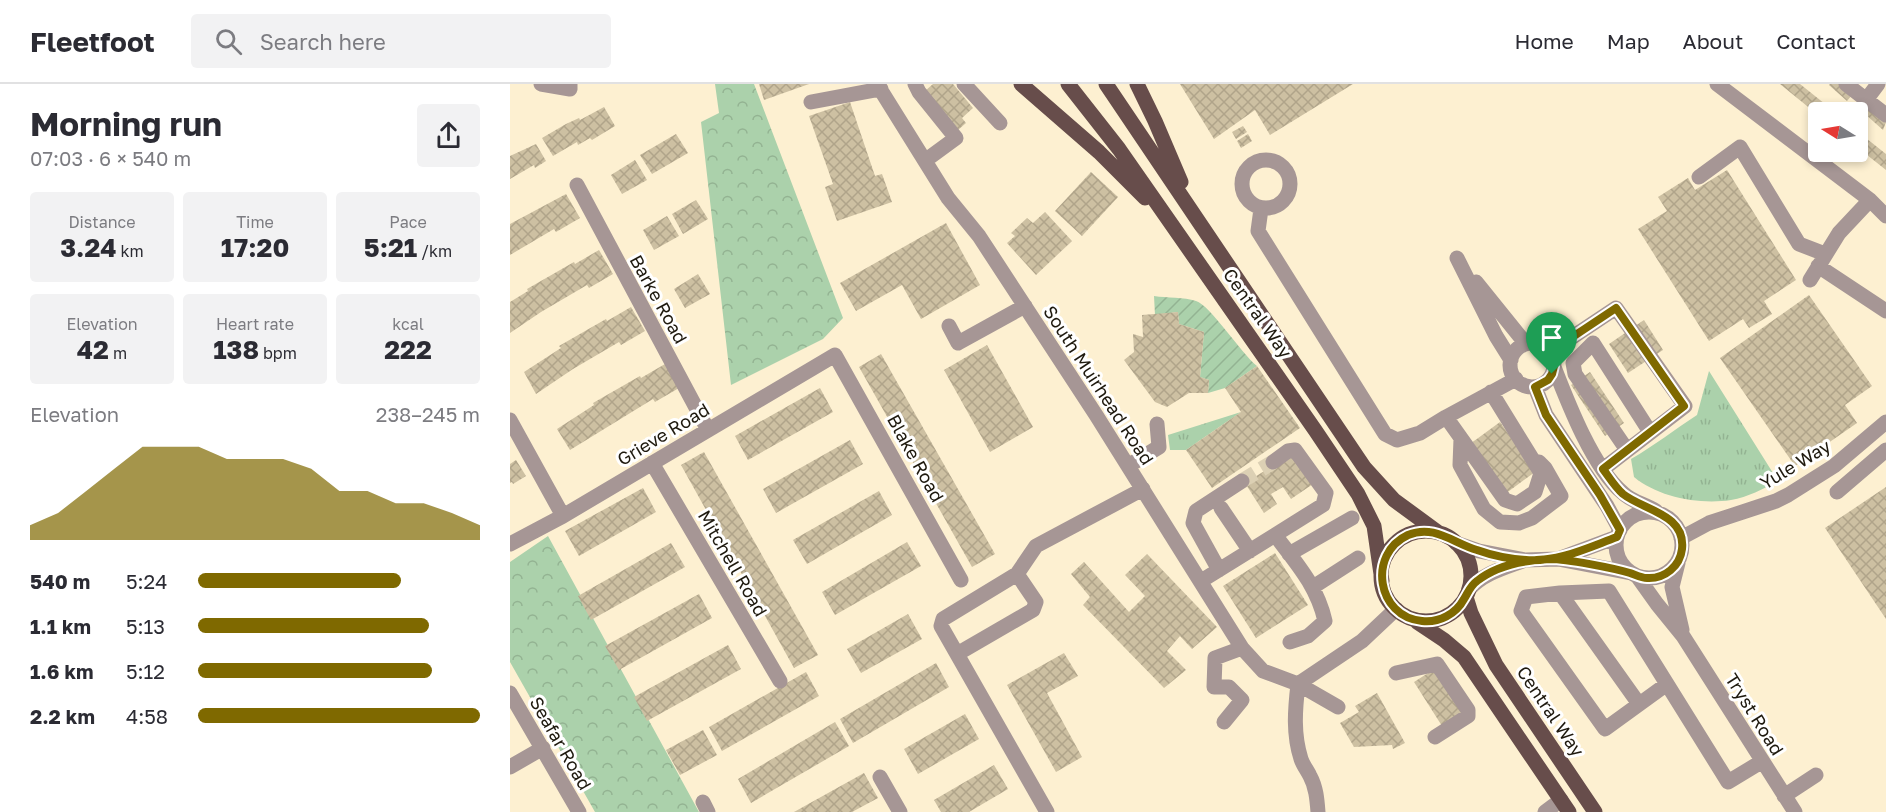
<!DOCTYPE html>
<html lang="en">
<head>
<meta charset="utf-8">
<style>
  :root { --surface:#fff; --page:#f2f2f3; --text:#2b2b33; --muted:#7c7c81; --line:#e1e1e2; --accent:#7f6900 }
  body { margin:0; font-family:"Golos Text",sans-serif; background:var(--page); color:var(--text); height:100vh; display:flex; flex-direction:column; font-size:22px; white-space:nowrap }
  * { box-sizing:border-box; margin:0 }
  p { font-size:20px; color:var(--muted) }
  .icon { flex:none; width:33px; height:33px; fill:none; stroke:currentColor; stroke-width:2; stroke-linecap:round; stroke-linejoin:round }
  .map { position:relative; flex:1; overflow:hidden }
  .side { display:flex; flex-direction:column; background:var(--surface); width:510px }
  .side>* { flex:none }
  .needle { width:39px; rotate:281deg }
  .fabs { position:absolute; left:1298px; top:18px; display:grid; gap:12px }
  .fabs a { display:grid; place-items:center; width:60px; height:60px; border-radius:6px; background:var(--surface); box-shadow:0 3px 9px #0003; font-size:30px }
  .pin { position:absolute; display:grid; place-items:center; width:51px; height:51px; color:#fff; margin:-62px -26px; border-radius:50% 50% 50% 0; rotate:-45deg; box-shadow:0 0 6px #0007 }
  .pin .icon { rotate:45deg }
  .round { display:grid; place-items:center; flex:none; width:63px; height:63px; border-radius:6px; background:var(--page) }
  .overview { display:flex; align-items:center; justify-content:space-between; height:102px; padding:0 30px }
  h1 { font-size:33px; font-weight:700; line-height:45px }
  .figures { display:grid; grid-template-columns:repeat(3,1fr); gap:9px; height:102px; padding:6px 30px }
  .figures div { display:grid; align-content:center; border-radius:6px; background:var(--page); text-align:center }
  .figures b { font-size:26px; font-weight:700 }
  .figures small { font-size:16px; font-weight:400 }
  .figures p { font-size:16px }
  .chart { height:168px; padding:12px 30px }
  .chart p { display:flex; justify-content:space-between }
  .chart svg { width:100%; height:108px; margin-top:6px; fill:var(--accent); opacity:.7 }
  ul { padding:0 30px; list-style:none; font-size:20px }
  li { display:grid; grid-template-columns:96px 72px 1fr; align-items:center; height:45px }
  li i { height:15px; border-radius:8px; background:var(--accent) }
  header { display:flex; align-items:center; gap:36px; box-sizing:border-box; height:84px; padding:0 30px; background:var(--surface); border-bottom:2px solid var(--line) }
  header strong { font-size:28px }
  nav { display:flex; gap:33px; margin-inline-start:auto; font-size:21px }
  .search { width:420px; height:54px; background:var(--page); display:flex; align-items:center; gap:15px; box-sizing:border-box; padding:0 21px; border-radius:6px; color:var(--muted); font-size:22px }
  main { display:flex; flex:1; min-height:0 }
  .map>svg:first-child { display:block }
  .grass { fill:url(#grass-tufts) }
  .forest { fill:url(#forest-crowns) }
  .garden { fill:url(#garden-furrows) }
  .building { fill:url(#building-cross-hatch) }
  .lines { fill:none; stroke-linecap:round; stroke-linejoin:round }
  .minor-tunnel { stroke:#dcd0b4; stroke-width:15; stroke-dasharray:15 8; stroke-linecap:butt }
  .minor { stroke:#a69695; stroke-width:15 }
  .major { stroke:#674d4b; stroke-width:15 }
  .route-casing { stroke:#fff; stroke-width:12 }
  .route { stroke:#7f6900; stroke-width:8 }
  .labels { text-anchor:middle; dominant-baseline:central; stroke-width:6; stroke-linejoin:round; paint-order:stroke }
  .street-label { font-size:18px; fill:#1e190e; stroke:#fff }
</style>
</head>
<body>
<header>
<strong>Fleetfoot</strong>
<div class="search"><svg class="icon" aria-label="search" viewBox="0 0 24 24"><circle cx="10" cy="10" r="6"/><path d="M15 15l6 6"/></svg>Search here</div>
<nav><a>Home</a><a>Map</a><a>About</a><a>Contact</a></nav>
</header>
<main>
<section class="side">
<div class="overview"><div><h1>Morning run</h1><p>07:03 · 6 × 540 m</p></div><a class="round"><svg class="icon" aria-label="share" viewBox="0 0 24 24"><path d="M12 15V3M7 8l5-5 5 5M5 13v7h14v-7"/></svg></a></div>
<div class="figures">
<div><p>Distance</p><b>3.24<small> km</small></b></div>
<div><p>Time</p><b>17:20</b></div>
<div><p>Pace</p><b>5:21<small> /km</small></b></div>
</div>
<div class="figures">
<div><p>Elevation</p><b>42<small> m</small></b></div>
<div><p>Heart rate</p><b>138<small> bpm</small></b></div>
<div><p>kcal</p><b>222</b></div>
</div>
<div class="chart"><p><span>Elevation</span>238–245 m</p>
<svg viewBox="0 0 160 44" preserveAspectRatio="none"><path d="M0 44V38L10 33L20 24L30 15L40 6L50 6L60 6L70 11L80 11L90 11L100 15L110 24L120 24L130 29L140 29L150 33L160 38V44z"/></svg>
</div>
<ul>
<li><b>540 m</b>5:24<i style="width:72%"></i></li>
<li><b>1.1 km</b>5:13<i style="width:82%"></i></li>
<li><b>1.6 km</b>5:12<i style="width:83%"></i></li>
<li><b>2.2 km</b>4:58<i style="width:100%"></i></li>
</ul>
</section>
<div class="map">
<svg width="1376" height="728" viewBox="0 0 1376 728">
  <defs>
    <pattern id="grass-tufts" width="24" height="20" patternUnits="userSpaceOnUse" patternTransform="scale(1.5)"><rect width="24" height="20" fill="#abd1ab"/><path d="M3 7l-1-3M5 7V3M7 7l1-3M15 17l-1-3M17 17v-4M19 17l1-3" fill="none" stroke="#93b392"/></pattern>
    <pattern id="forest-crowns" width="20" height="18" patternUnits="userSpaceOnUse" patternTransform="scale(1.5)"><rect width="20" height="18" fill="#abd1ab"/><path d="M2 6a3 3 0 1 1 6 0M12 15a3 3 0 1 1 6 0" fill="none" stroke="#93b392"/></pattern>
    <pattern id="garden-furrows" width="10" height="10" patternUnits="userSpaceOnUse" patternTransform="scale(1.5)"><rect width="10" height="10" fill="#abd1ab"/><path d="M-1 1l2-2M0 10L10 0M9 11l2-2" fill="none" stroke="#93b392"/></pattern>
    <pattern id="building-cross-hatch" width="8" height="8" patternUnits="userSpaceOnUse" patternTransform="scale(1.5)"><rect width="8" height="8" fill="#cdc0a2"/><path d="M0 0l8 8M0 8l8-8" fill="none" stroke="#b0a48a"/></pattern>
  </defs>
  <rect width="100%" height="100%" fill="#fdf0d1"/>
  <!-- grass -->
  <path class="grass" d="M1199,287L1268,397C1253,405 1238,413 1221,416C1189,421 1148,413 1124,393L1121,375C1144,362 1165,345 1187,331Z
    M731,328L676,366H660L658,351Z"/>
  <!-- forest -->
  <path class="forest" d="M205,0H244L333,234L313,255L221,301L191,38L209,29Z
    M38,452L189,728H85L0,578V478Z"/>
  <!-- garden -->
  <path class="garden" d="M644,212C657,214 674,213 686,217C700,221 731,269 747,282L715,304L698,309L699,296L690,293L694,248L669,240L668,228L645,231Z"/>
  <!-- building -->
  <path class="building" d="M249,0H299L254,16Z
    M423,0H443L463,24L452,34L456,39L448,46L415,7Z
    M670,0H843L760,51L745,26L704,55Z
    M1270,0H1290L1325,28H1308V31Z
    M1320,0H1329L1342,11L1337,17L1319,1Z
    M340,18L365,92L372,90L382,118L327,137L315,103L323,100L299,32Z
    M94,23L105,42L82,56L80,54L68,61L67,58L43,72L32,54L56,40L69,34L70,36Z
    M1359,24L1376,38L1373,46L1355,30Z
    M733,42L737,48L726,55L722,48Z
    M1347,47L1376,70V86L1347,63Z
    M166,50L178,69L142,90L130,71Z
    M738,50L742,57L731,64L727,57Z
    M26,60L36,77L25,84L24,81L0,95V72Z
    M125,76L137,96L112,110L101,91Z
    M1217,86L1286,196L1254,217L1262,230L1239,244L1233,235L1199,257L1128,145L1157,127L1148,113L1178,94L1185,106Z
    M581,88L608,113L572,152L545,127Z
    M56,110L70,134L46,148L44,145L0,171V140Z
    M186,116L198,135L173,150L162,130Z
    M535,128L562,157L526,191L497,159L505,152L501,149L517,134L523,139Z
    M157,132L169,152L144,166L133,146Z
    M436,139L470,201L411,235L392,201L346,227L330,199Z
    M89,166L103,190L79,204L77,201L31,228L0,249V218L18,207L17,205L64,178L65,180Z
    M188,190L200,210L175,224L164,205Z
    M1299,211L1362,302L1335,321L1347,339L1285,382L1210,274Z
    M121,223L135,247L111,261L109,258L63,285L26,310L14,288L51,264L49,262L96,235L97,237Z
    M668,228L669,240L694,248L690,293L699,296L698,309H679L657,323L645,318L614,276L624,268L623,250L633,253L632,231Z
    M1134,236L1153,266L1118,289L1099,260Z
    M477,261L523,343L480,368L434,286Z
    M371,270L485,470L462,483L349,283Z
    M155,280L169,304L145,318L143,315L60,366L47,345L84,321L83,319L130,292L131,294Z
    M747,282L790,344L702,404L676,366L731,328L715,304Z
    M1080,288L1114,339L1095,352L1061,301Z
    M310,304L323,328L238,376L225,352Z
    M990,338L1025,388L995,410L960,360Z
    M340,356L353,380L266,429L253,405Z
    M194,368L308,571L284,584L171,381Z
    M783,369L803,400L781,415L773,403L761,410L767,420L754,429L735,399Z
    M6,376L16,392L3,400L2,398L0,399V380Z
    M1376,403V535L1315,444Z
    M133,404L146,428L69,472L55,447Z
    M369,407L382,431L297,480L283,456Z
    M397,458L411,482L325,531L312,508Z
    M161,459L175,483L81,536L68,512Z
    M765,469L798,521L746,554L713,502Z
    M637,470L707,543L682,565L670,552L657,567L676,586L654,604L573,521L580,513L561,490L574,478L619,528L635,512L615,491Z
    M189,510L202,534L109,586L95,562Z
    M398,530L412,555L351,589L337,565Z
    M218,561L231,585L137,637L124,613Z
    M554,569L568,592L537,609L572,673L546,688L497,601Z
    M426,579L439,603L343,659L330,635Z
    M926,584L954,628L932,642L904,598Z
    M296,588L309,612L212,667L199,643Z
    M867,609L895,659L883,665L882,661L844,663L830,639L849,628L845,622Z
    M455,630L469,655L408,690L394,665Z
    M325,638L339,662L241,719L228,695Z
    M193,646L207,671L170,691L156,666Z
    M484,681L498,705L459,728H431L424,716Z
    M354,689L368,714L342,728H284Z"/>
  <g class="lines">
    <!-- minor-tunnel -->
    <path class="minor-tunnel" d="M732,397L763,378"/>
    <!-- minor -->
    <path class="minor" d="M31,0L60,5V0
      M367,0L438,114L469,152L586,331L732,564L753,587L788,600L828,623
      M405,0L409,8L446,54L416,76
      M454,0L490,39
      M1207,0L1360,116L1376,132
      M1336,0L1376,31
      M1356,16L1368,0
      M301,18L371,5
      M732 100a24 24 0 1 1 48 0a24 24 0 1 1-48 0Z
      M1189,93L1230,63L1289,160L1315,170
      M67,101L198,346
      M751,125L748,147L875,350L887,356L910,349L936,333L1006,295
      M947,174L986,252L1001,276
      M1308,182L1376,227
      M1300,196L1329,149L1360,116
      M966,198L1016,260
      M439,242L448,259L515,222
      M1000 281a22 22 0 1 1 44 0a22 22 0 1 1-44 0Z
      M1040,268L1106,224L1175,322L1093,385
      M1044,283C1058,319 1083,384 1113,409C1122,418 1135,420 1146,427
      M1025,303L1036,331L1097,422L1110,446
      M936,333L995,416L1007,420L1025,408L1031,389L981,308
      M0,336L53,432
      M951,355L950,381L974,425L990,438L1009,439L1022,434L1051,412L1035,384L1029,378
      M1117,366L1065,290L1063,279L1083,259L1140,348
      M763,378L778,367L785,366L816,409L813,421L765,451
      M142,379L270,597
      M618,382L649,363L647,340
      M1327,408L1376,366
      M711,424L740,467
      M1106 461a33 33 0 1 1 66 0a33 33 0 1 1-66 0Z
      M1171,454L1199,439L1266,417L1278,411L1324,382L1376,338
      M946,459L969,467L1015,476L1048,475L1121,489
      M0,460L53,432L325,271L451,496
      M779,470L842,434
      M1048,475L1107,453
      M1168,479L1162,503L1172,546
      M709,486L683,439L686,427L732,397
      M1127,492L1147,520L1173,552L1285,728
      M691,497L765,451C787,480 807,502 815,537L798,552L780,558
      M803,503L848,474
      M959,505C974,489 994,484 1015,476
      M1050,509L1099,507L1157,600
      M447,570L523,526L526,518L507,490
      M886,589L927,580L958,626V632L925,653
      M0,609L69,728
      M1129,620L1050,509L1016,513L1011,527L1095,645L1157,600L1218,698L1251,678
      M714,638L732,616L719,603H704L705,574L732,564
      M0,683L33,664
      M370,693L390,728
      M1274,712L1306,691
      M193,718L198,728
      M537,728L431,542L433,535L507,490L526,462L633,405
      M808,728C807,715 806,703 800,692C797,686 793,681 791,675C783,650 785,626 788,600L852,557L886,525
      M1035,728L1051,716"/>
    <!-- major -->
    <path class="major" d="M511,0L589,68L635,114
      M558,0L609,65L805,346L848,410L864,442L872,497
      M596,0L854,383L884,416L929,449
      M627,0L645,37L671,98
      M871 492a45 45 0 1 1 90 0a45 45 0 1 1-90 0Z
      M956,513L961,529L986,581L1085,728
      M907,538L934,556L954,573L1059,728"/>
  </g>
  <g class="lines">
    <defs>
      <path id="route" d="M1042,290L1038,296L1025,303L1036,331L1090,411L1110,446L1107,453C1077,464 1049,478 1016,476C1000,475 981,471 967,466C943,459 924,440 898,451C857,470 867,533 912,537C929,539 946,530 954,515C958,509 960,502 967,497C987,481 1015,476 1040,475C1057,475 1103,484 1120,489C1126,491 1131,494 1137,494C1155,495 1170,482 1172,465C1176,430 1133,426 1113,410C1105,403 1099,393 1093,385L1174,322L1106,224L1040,268L1044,282L1042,290"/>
    </defs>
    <!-- route casing -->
    <use href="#route" class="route-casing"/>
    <!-- route -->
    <use href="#route" class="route"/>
  </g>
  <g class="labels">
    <!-- street labels -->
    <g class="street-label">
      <text transform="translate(149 215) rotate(61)">Barke Road</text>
      <text transform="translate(748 229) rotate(55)">Central Way</text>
      <text transform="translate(589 301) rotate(57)">South Muirhead Road</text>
      <text transform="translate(153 350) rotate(-31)">Grieve Road</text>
      <text transform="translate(406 374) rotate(61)">Blake Road</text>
      <text transform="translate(1285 380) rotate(-31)">Yule Way</text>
      <text transform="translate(223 479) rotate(60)">Mitchell Road</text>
      <text transform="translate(1041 627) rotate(56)">Central Way</text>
      <text transform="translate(1245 630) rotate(58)">Tryst Road</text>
      <text transform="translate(51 659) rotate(60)">Seafar Road</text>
    </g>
  </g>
</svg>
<div class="fabs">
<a><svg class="needle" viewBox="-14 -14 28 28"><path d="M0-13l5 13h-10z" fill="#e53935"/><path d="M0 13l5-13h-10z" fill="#7c7c81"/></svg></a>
</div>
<div class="pin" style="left:1042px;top:290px;background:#1e9e55"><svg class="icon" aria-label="arrive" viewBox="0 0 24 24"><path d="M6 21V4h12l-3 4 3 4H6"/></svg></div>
</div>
</main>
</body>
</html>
